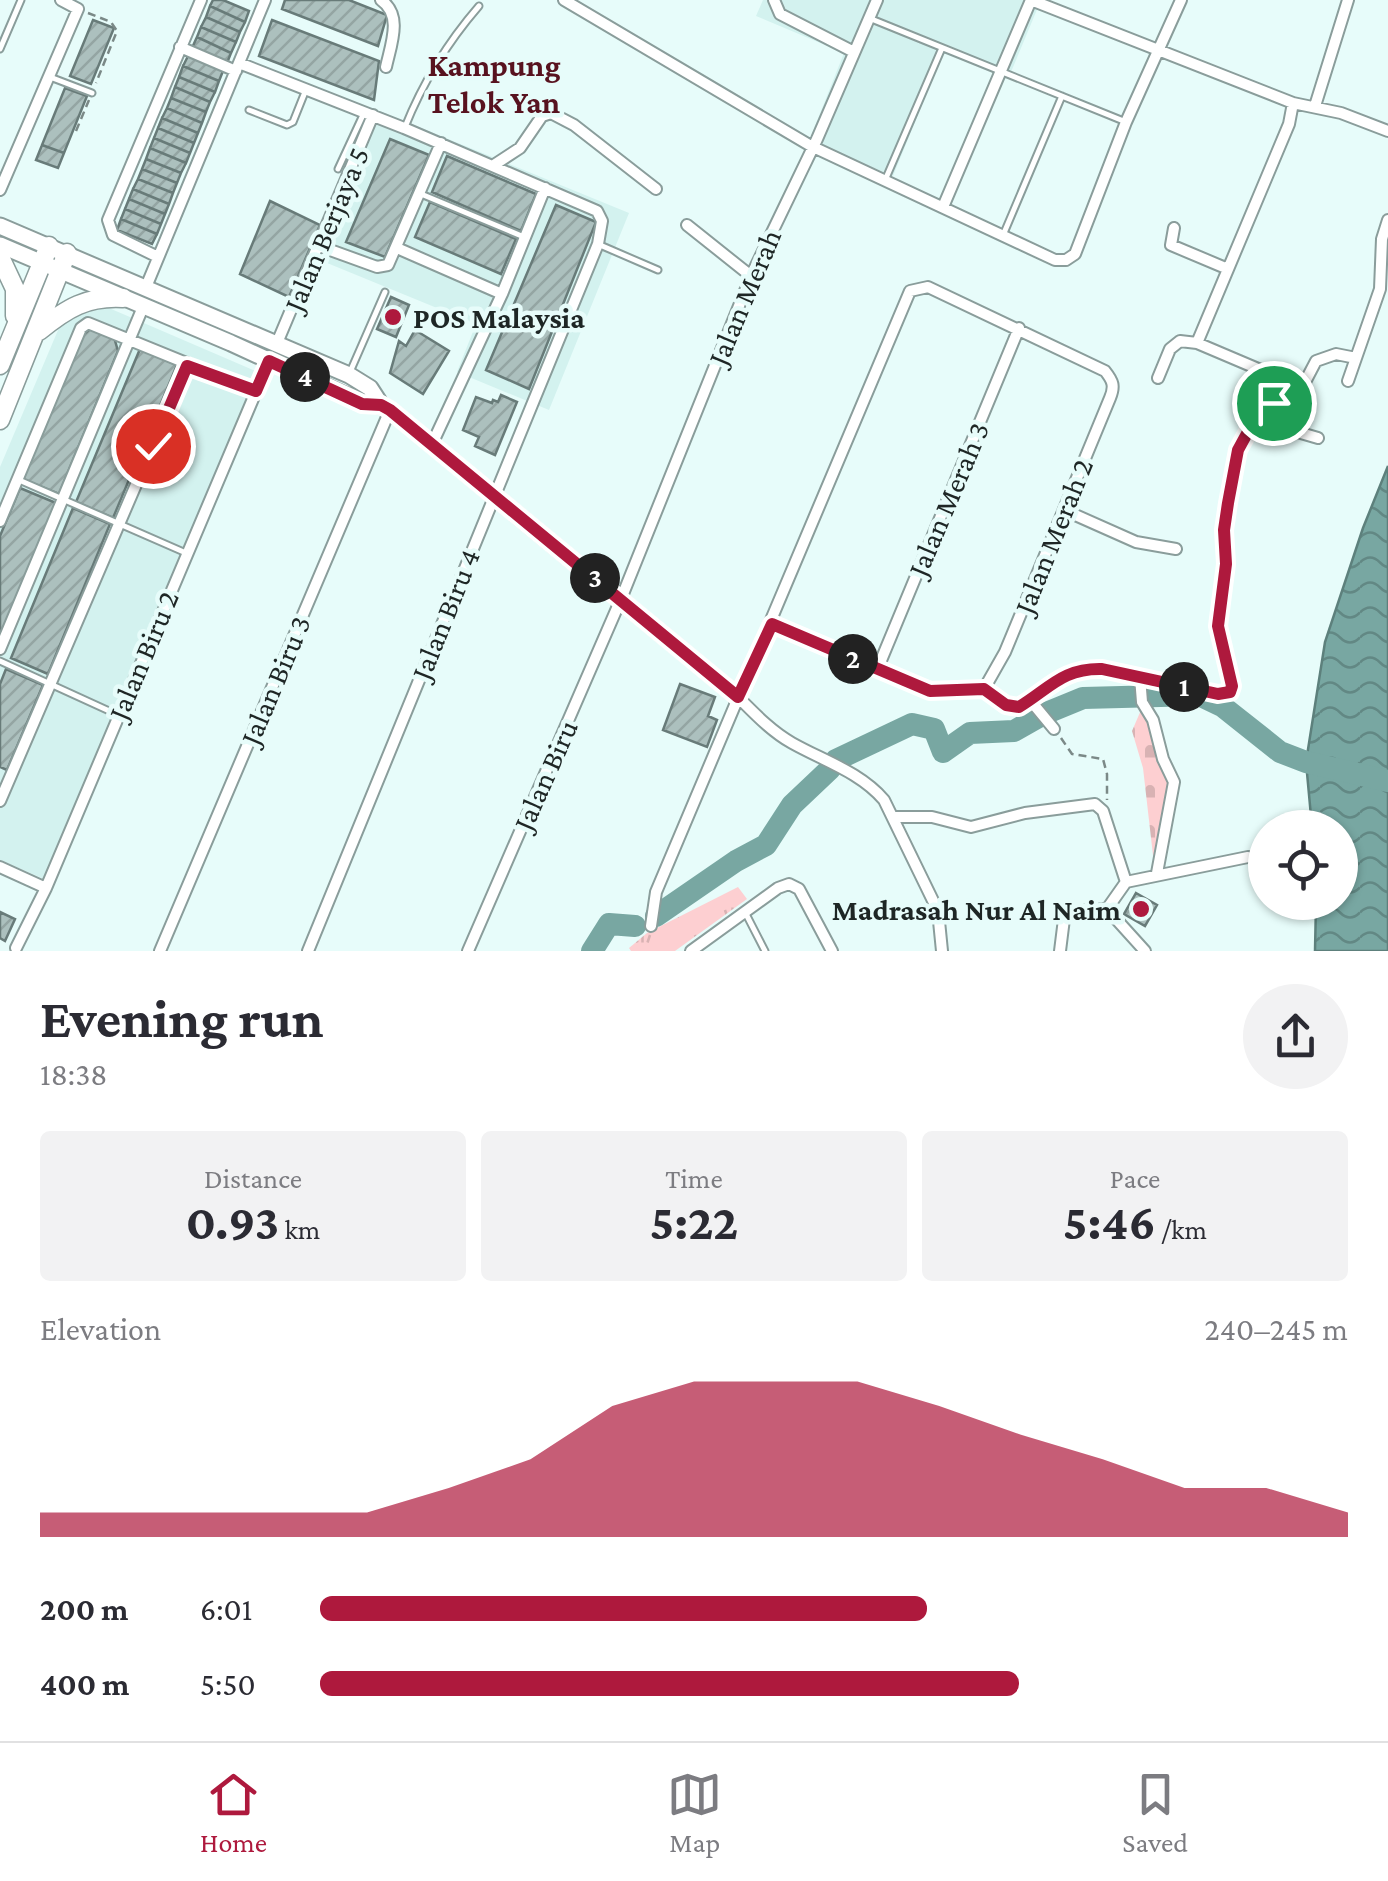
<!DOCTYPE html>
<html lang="en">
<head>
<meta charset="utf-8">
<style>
  :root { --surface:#fff; --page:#f2f2f3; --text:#2b2b33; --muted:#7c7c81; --line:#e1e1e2; --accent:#ae193d }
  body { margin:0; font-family:"Crimson Pro",serif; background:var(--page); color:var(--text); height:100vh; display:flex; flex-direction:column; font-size:38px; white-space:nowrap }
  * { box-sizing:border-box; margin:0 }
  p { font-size:32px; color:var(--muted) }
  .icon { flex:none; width:55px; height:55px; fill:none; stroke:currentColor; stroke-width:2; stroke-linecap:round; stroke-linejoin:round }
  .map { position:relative; height:951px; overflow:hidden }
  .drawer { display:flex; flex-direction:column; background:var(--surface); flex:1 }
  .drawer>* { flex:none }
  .fabs { position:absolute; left:1248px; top:810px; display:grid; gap:20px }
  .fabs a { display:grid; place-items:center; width:110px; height:110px; border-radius:50%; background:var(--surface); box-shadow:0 2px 8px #0004; font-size:50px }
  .pin { position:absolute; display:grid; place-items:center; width:85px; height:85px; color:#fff; margin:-42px; border:5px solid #fff; border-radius:50%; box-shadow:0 2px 10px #0007 }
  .km { position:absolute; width:50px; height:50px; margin:-25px; border-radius:50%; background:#222; color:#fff; font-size:28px; line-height:50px; text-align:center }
  .round { display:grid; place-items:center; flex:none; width:105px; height:105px; border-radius:52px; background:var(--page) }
  .head { display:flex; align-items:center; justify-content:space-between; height:170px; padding:0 40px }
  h1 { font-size:55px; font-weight:700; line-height:75px }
  .figures { display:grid; grid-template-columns:repeat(3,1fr); gap:15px; height:170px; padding:10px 40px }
  .figures div { display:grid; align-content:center; border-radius:10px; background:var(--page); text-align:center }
  .figures b { font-size:50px; font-weight:700 }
  .figures small { font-size:28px; font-weight:400 }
  .figures p { font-size:28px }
  .chart { height:280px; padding:20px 40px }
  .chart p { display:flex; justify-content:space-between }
  .chart svg { width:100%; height:180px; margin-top:10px; fill:var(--accent); opacity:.7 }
  ul { padding:0 40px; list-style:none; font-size:32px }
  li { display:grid; grid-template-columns:160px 120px 1fr; align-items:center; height:75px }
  li i { height:25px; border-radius:12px; background:var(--accent) }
  .menu { display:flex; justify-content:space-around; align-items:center; height:140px; border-top:2px solid var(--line); background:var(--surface); font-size:28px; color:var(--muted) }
  .menu a { display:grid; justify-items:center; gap:5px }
  .menu .active { color:var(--accent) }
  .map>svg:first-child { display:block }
  .built { fill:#d3f2ef }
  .cemetery { fill:url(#cemetery-stones) }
  .park { fill:url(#park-tufts) }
  .water { fill:url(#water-waves); stroke:#5d807c; stroke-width:2.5 }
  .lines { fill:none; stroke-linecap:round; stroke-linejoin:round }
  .river { stroke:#78a7a2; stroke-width:22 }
  .building { fill:url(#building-hatch); stroke:#687b79; stroke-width:2.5 }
  .lane-casing { stroke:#8a9d9b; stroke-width:9 }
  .street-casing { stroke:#8a9d9b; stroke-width:14 }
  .secondary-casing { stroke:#8a9d9b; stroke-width:19 }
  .primary-casing { stroke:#8a9d9b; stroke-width:21 }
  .path { stroke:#7b8987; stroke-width:2.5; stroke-dasharray:8 5; stroke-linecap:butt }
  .lane { stroke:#fff; stroke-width:5 }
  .street { stroke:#fff; stroke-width:10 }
  .secondary { stroke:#fff; stroke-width:15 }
  .primary { stroke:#fff; stroke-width:18 }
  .route-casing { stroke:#fff; stroke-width:20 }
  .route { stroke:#ae193d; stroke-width:12 }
  .poi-dot { fill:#ae193d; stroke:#e7fcfa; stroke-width:4 }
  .labels { text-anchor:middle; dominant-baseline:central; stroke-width:9; stroke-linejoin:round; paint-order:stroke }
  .street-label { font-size:30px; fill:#1e2625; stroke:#e7fcfa }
  .poi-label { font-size:30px; font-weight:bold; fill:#1e2625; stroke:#e7fcfa; text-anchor:start }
  .neighbourhood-label { font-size:32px; font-weight:bold; fill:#58121f; stroke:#e7fcfa }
</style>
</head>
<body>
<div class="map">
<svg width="1388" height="951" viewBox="0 0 1388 951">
  <defs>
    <pattern id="cemetery-stones" width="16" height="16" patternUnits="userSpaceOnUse" patternTransform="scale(2.5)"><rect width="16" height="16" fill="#fdcfd1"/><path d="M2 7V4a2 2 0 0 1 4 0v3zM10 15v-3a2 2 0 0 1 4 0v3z" fill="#d8b2b3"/></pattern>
    <pattern id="park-tufts" width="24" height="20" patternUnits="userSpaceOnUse" patternTransform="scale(2.5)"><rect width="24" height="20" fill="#fdcfd1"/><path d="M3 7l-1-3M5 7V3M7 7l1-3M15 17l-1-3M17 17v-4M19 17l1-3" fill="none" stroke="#d8b2b3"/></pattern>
    <pattern id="water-waves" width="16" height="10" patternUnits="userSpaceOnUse" patternTransform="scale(2.5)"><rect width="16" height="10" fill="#78a7a2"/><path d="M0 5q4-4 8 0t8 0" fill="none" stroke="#628884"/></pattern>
    <pattern id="building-hatch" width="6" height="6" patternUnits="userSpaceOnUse" patternTransform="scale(2.5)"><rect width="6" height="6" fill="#acc0be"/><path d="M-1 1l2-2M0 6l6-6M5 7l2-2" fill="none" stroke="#94a5a3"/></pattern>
  </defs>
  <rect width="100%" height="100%" fill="#e7fcfa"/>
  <!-- built -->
  <path class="built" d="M763,0H1041L1011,72L946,46L893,176L809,141L844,53L756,16Z
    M370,107L629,213L549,410L457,372L476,324L310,256Z
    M95,302L258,372L44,879L0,860V467L64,316Z"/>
  <!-- cemetery -->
  <path class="cemetery" d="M1141,710L1149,715L1170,782L1154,864L1143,768L1132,731Z"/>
  <!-- park -->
  <path class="park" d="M738,887L747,899L675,951H631L629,948L647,933Z"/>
  <!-- water -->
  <path class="water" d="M1388,466V951H1315L1316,903L1340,902V828L1312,827L1306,762L1325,642L1363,528Z"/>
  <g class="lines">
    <!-- river -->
    <path class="river" d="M836,760L912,724L934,729L943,752L970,733L1014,731L1044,714L1083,698L1199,695L1222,706L1280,752L1306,762L1388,781
      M656,916L736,861L766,845L792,805L830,769
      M592,951L609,924L635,926"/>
  </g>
  <!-- building -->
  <path class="building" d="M213,0H223L249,11L245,22L210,6Z
    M285,0H349L387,15L378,46L282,9Z
    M210,6L245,22L240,32L206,17Z
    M206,17L240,32L236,42L201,27Z
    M93,20L114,28L91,84L70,76Z
    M272,20L379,61L374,100L259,56Z
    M201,27L236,42L231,53L197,37Z
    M197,37L231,53L227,63L192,48Z
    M188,56L223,71L219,81L183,66Z
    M183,66L219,81L215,92L179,77Z
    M179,77L215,92L210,102L175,87Z
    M175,87L210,102L206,112L171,98Z
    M65,88L87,96L64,153L42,145Z
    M171,98L206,112L202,123L167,108Z
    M167,108L202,123L198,133L162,118Z
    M162,118L198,133L194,143L158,128Z
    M158,128L194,143L190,153L154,138Z
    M154,138L190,153L186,163L150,148Z
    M390,139L429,155L385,257L346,242Z
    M42,145L64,153L58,168L36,160Z
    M150,148L186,163L181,173L146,159Z
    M447,156L536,194L521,231L432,192Z
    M146,159L181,173L177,183L142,169Z
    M142,169L177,183L173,193L138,179Z
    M138,179L173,193L169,204L133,189Z
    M133,189L169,204L165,214L129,199Z
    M129,199L165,214L161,224L125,209Z
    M270,201L320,225L289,297L240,274Z
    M430,202L516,239L501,274L415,237Z
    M556,205L596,222L529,389L486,370Z
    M125,209L161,224L157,234L121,219Z
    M121,219L157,234L152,244L117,230Z
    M391,297L409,305L396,337L377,329Z
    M93,326L113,334L118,351L59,494L22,479L82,336Z
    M415,330L449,351L423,394L390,373L399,341L406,346Z
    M140,349L177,365L113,518L76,502Z
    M501,395L517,402L495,455L475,446L479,437L463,430L476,397L492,403L493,400L498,402Z
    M20,488L56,503L0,639V536Z
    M73,508L110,524L48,674L11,658Z
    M6,669L43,685L7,770L0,767V684Z
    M680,684L715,697L708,716L717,720L707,747L663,730Z
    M1136,893L1157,905L1145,926L1124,914Z
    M0,912L15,919L5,941L0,938Z"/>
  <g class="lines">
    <defs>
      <path id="lane" d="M869,18L1126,122
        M0,49L21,0
        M50,77L92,93
        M249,110L287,125L293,122L305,92
        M405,127C423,82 447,43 479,6
        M338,169L363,115
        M886,178L942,48
        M421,194L524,237
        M1004,233L1062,96
        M600,245L658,270
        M350,372L385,292
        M19,480L186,553
        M0,661L118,715
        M746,914L765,951"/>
      <path id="street" d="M381,0C403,15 391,44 386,67
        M564,0L811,146L1055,260H1066L1075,254L1126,122L1181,0
        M774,0L780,14L854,52
        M1031,0L1293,103L1341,113L1388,131
        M180,47L236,71
        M239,63L404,128L597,211L602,221L598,244L308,951
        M1315,106L1348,0
        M494,165L520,148L542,116L551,113L574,125L656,189
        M0,190L78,9L61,0
        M943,207L1031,0
        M687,225L751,276
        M1174,228L1171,245L1228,269
        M319,246L377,267L388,265L441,143
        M397,248L502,294
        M158,257L113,235L108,220L201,0
        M146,287L265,0
        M277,343L373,115
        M1197,343L1289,124L1293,103
        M1348,381L1380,289L1382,239L1388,220
        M1290,390L1305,382L1316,361L1336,354L1356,358
        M1263,422L1318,438
        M433,442L502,294L545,188
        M1064,510L1136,542L1176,549
        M0,521L81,328L88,323L255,391
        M0,649L143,307
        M877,670L1019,328
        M1140,677L1142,702L1153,720L1163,759L1174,782L1157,873
        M984,689L1006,705L1019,707C1049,688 1063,668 1102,669L1219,694L1230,691L1232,686L1218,626L1226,564L1224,529L1233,471L1238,450L1249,428L1263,422L1279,396L1293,384L1292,378L1272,370L1263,371L1197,343L1180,341L1170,349L1158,378
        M738,697C755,714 771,731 792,743C824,761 860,772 884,800L938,911L942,951
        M1030,700L1054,729
        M0,801L187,366
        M894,817H932L971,827L1025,813L1095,804L1103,811L1126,882
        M0,867L46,888
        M1107,909L1126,882L1248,857
        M1107,909L1145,951
        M651,926L656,892L910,291L928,287L1105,371C1113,381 1115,386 1110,398L1005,652L984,689L930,691L772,624
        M16,948L46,888L269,361
        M160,951L390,410
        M468,951L621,599L751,276L817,139L877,0
        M691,951L778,888L789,884L799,889L832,951
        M1060,951L1064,919L1079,911L1107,909"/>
      <path id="secondary" d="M0,226L349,375L370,388L381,405
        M0,245L231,343L362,403L381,405L390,410L738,697"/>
      <path id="primary" d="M0,257L15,289V316
        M39,331C67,308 87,296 123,298
        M0,365L49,246
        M0,420L67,253"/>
    </defs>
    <!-- lane casing -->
    <use href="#lane" class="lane-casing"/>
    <!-- street casing -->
    <use href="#street" class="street-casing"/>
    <!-- secondary casing -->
    <use href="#secondary" class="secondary-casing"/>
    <!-- primary casing -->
    <use href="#primary" class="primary-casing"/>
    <!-- path -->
    <path class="path" d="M88,13L111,22L117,31L96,83
      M76,131L89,100
      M1061,738L1072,754L1103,759L1107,774V800"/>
    <!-- lane -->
    <use href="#lane" class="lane"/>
    <!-- street -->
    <use href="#street" class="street"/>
    <!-- secondary -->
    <use href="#secondary" class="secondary"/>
    <!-- primary -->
    <use href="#primary" class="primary"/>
  </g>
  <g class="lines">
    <defs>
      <path id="route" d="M153,446L187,366L256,391L269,361L362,404L381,405L390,410L738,697L772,624L930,691L984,689L1006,705L1019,707C1050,688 1063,668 1102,669L1218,694L1230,692L1232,686L1218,626L1226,564L1224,530L1228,503L1238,450L1250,428L1264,422L1274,403"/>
    </defs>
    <!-- route casing -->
    <use href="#route" class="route-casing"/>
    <!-- route -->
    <use href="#route" class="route"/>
  </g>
  <!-- markers -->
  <g class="poi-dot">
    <circle cx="393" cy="317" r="10"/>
    <circle cx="1141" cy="909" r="10"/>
  </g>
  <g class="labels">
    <!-- street labels -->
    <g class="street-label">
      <text transform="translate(326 229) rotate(-67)">Jalan Berjaya 5</text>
      <text transform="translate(744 297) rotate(-67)">Jalan Merah</text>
      <text transform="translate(948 499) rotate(-67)">Jalan Merah 3</text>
      <text transform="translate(1053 536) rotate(-68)">Jalan Merah 2</text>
      <text transform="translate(445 614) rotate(-68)">Jalan Biru 4</text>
      <text transform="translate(143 655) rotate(-67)">Jalan Biru 2</text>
      <text transform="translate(275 680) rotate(-67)">Jalan Biru 3</text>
      <text transform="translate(545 775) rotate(-66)">Jalan Biru</text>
    </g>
    <!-- poi labels -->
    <g class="poi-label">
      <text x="413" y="317">POS Malaysia</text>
      <text x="1121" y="909" text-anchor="end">Madrasah Nur Al Naim</text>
    </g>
    <!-- neighbourhood labels -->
    <g class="neighbourhood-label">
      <text x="494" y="65">Kampung<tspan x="494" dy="37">Telok Yan</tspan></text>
    </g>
  </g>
</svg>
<div class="fabs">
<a><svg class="icon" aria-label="locate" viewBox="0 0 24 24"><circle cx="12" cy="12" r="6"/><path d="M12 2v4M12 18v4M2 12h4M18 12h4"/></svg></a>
</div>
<div class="pin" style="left:1274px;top:403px;background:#1e9e55"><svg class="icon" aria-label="arrive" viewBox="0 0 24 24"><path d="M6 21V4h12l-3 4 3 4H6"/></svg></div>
<div class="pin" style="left:153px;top:446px;background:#d93025"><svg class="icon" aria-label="check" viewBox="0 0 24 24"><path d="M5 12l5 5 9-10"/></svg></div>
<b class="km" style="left:1184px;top:687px">1</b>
<b class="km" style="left:853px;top:659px">2</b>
<b class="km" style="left:595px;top:578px">3</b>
<b class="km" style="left:305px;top:377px">4</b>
</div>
<section class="drawer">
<div class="head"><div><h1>Evening run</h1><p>18:38</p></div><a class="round"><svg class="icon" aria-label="share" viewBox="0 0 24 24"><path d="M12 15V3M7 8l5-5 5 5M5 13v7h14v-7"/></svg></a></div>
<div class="figures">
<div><p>Distance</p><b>0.93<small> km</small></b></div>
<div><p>Time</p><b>5:22</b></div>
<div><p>Pace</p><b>5:46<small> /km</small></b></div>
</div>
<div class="chart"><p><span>Elevation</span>240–245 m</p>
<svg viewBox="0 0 160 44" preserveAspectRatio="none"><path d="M0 44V38L10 38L20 38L30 38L40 38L50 32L60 25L70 12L80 6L90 6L100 6L110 12L120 19L130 25L140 32L150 32L160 38V44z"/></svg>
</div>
<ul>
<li><b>200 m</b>6:01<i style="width:59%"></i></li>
<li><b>400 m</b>5:50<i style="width:68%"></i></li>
</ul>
</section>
<nav class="menu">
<a class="active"><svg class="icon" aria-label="home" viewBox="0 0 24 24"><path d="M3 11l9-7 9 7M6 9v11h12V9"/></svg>Home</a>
<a><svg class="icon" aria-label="map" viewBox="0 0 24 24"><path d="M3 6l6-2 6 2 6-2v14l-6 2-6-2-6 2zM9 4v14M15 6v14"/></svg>Map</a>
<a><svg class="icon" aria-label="saved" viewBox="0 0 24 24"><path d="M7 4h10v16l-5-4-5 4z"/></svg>Saved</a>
</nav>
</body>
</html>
